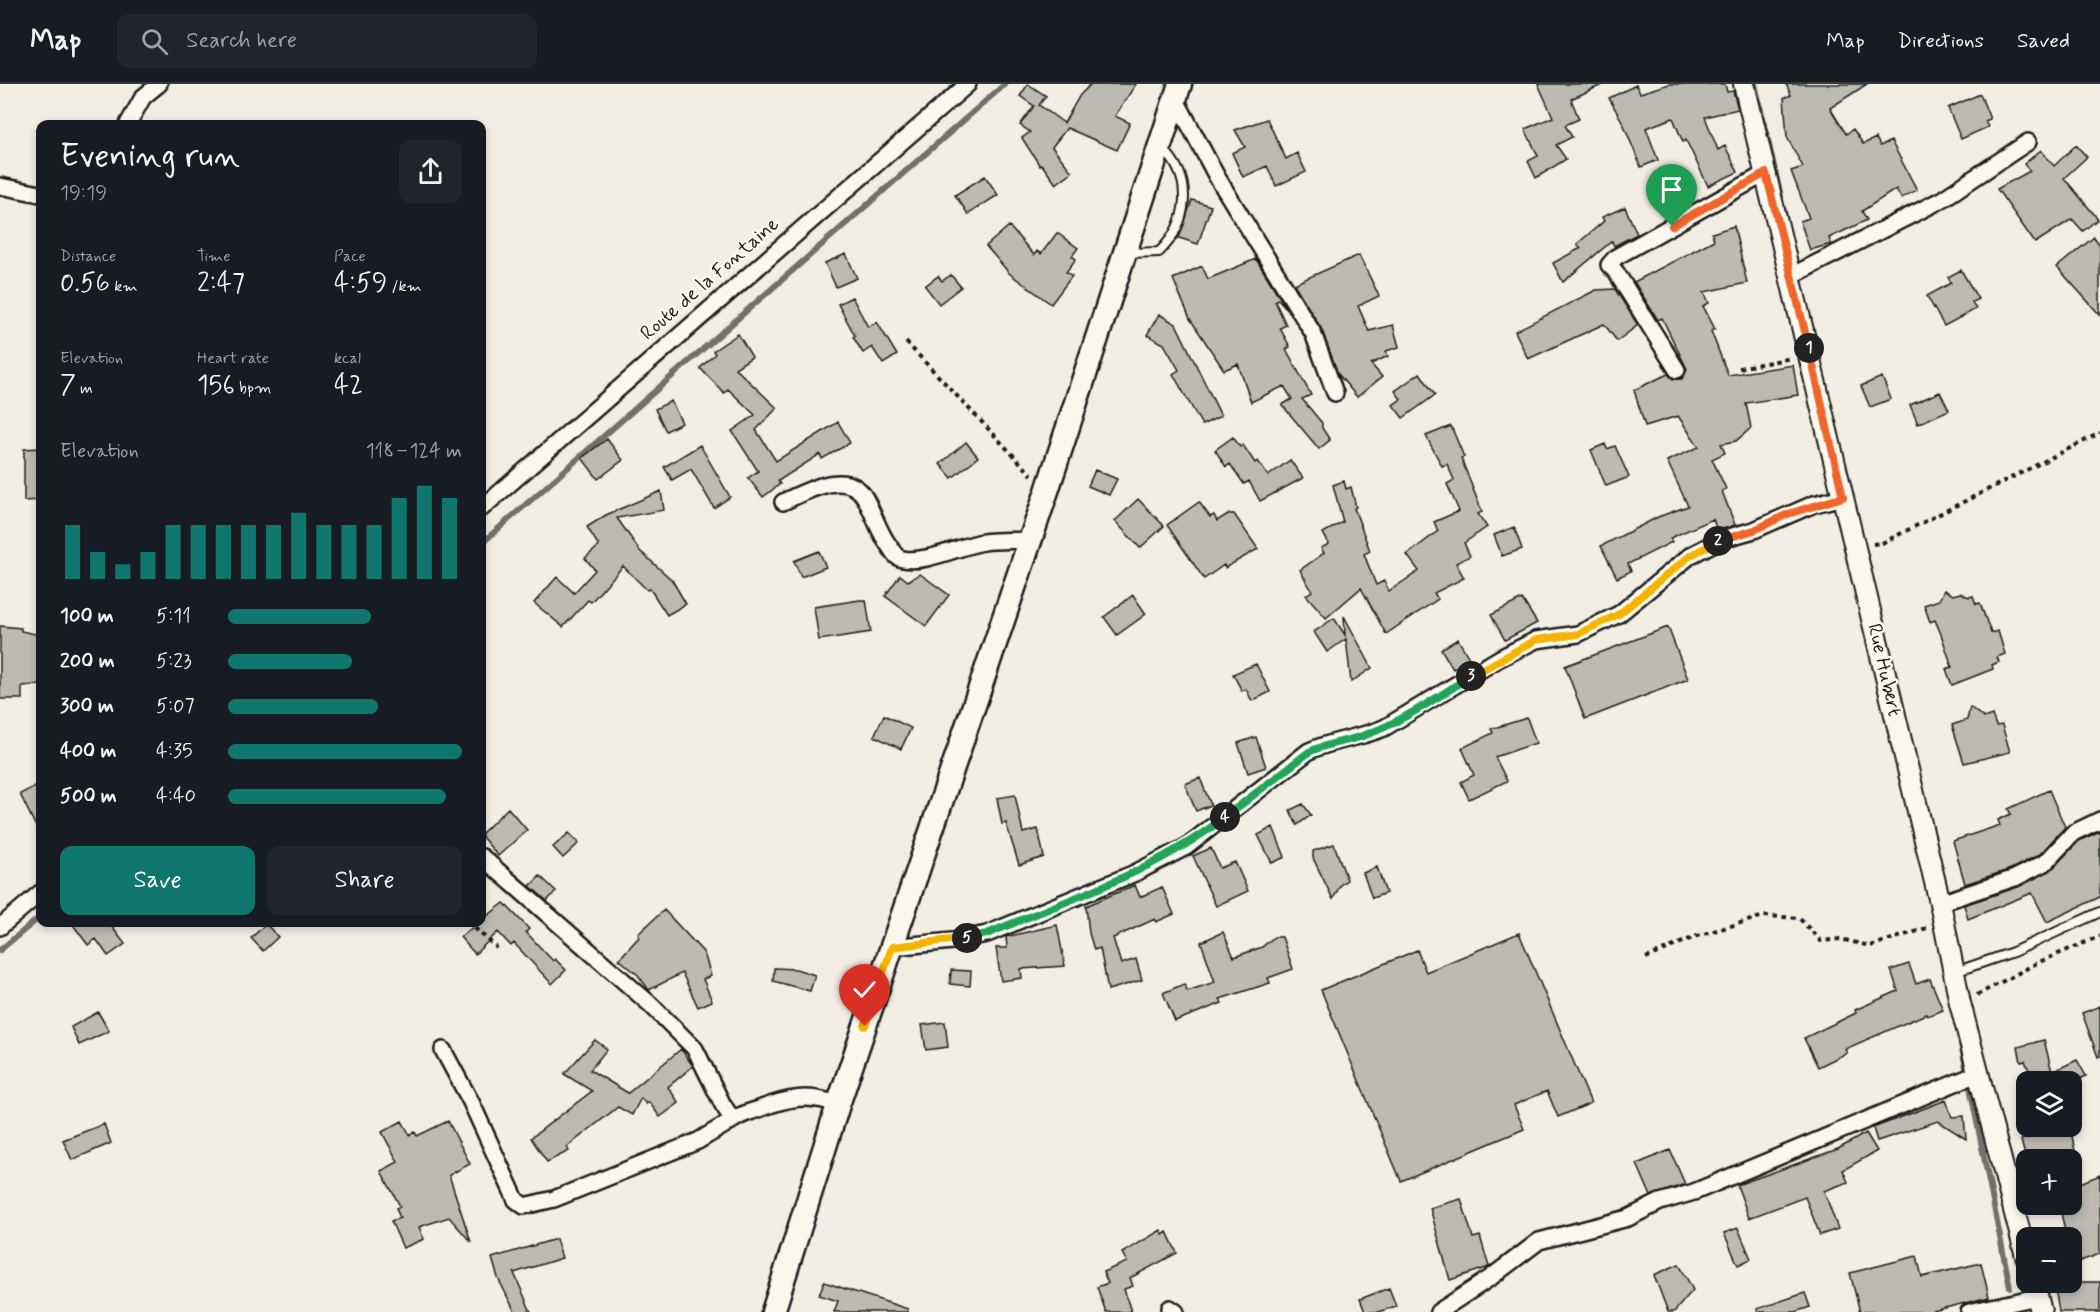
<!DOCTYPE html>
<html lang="en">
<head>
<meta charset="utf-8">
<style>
  :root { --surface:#171b24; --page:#20242c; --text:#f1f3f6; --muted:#9ea1a6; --line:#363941; --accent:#0f766e }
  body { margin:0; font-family:Mynerve,sans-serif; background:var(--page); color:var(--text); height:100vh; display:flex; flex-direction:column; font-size:22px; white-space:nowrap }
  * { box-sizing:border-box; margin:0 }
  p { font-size:20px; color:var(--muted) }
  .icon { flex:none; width:33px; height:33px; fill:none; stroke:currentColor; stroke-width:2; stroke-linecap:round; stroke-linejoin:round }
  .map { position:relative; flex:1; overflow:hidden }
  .side { position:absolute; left:36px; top:36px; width:450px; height:807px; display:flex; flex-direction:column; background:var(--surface); border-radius:12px; box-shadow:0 3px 9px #0003 }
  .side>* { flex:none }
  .tools { position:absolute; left:2016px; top:987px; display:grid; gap:12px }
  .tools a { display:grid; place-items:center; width:66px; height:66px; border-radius:12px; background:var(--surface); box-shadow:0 3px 9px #0003; font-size:30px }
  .pin { position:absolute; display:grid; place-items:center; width:51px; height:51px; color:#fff; margin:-62px -26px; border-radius:50% 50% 50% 0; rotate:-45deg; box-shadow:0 0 6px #0007 }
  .pin .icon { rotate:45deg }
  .km { position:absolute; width:30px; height:30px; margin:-15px; border-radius:50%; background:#222; color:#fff; font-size:16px; line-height:30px; text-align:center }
  .round { display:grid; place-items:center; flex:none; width:63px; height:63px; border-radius:12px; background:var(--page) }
  .head { display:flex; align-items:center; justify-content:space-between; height:102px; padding:0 24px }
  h1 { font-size:33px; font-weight:600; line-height:45px }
  .figures { display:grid; grid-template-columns:repeat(3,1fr); gap:9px; height:102px; padding:6px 24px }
  .figures div { display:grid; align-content:center }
  .figures b { font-size:26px; font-weight:600 }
  .figures small { font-size:16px; font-weight:400 }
  .figures p { font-size:16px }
  .chart { height:168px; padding:12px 24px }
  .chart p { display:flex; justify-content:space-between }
  .chart svg { width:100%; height:108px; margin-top:6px; stroke:var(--accent); stroke-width:6 }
  .primary-button { display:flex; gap:12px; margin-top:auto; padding:12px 24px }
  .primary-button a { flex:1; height:69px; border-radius:12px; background:var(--accent); color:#fff; font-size:24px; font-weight:600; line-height:69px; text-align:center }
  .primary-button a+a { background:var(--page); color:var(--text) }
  ul { padding:0 24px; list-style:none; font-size:20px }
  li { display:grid; grid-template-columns:96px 72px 1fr; align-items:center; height:45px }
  li i { height:15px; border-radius:8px; background:var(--accent) }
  header { display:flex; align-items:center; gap:36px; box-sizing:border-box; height:84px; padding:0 30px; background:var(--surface); border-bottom:2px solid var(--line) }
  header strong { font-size:28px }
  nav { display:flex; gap:33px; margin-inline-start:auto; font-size:21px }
  .search { width:420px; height:54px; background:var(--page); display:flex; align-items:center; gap:15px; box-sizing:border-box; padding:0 21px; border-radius:12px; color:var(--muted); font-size:22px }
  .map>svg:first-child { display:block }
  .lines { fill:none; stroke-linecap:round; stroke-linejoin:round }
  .stream { stroke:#716f6b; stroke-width:6 }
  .building { fill:#bdbab1; stroke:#1c1c1c; stroke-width:1.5 }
  .service-casing { stroke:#1c1c1c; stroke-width:12 }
  .minor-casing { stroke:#1c1c1c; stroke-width:20 }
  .tertiary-casing { stroke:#1c1c1c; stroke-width:24 }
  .secondary-casing { stroke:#1c1c1c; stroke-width:27 }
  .path { stroke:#1c1c1c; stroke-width:4; stroke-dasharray:4.5 4.5; stroke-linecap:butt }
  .service { stroke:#fbf7ec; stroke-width:8 }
  .minor { stroke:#fbf7ec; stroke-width:15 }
  .tertiary { stroke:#fbf7ec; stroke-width:20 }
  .secondary { stroke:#fbf7ec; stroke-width:22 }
  .split-1-casing { stroke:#fff; stroke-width:12 }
  .split-2-casing { stroke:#fff; stroke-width:12 }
  .split-3-casing { stroke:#fff; stroke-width:12 }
  .split-4-casing { stroke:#fff; stroke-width:12 }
  .split-5-casing { stroke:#fff; stroke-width:12 }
  .split-6-casing { stroke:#fff; stroke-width:12 }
  .split-1 { stroke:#f0652b; stroke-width:8 }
  .split-2 { stroke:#f0652b; stroke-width:8 }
  .split-3 { stroke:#f5b400; stroke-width:8 }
  .split-4 { stroke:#22a559; stroke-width:8 }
  .split-5 { stroke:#22a559; stroke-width:8 }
  .split-6 { stroke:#f5b400; stroke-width:8 }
  .labels { text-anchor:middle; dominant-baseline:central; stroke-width:5; stroke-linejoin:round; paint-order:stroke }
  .street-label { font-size:20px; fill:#1c1c1c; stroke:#fbf7ec }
</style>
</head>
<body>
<header>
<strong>Map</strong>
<div class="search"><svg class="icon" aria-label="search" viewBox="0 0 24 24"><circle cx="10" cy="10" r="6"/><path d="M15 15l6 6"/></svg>Search here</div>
<nav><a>Map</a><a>Directions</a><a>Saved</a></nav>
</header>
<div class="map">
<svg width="2100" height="1228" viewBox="0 0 2100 1228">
  <rect width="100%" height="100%" fill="#f2eee4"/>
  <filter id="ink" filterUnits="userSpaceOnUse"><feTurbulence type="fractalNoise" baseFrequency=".0167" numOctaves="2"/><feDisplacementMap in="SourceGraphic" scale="12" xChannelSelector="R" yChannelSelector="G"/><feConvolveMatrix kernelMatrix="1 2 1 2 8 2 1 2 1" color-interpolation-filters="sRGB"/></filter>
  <g filter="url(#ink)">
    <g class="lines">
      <!-- stream -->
      <path class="stream" d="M1755,0L1781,113
        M482,459L1005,0
        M0,866L40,833
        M1961,960L1966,983
        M1970,1003L2010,1203"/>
    </g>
    <!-- building -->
    <path class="building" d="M1028,0L1046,12L1039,21L1064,39L1080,11L1091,0H1136L1115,32L1130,39L1117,66L1067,44L1052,63L1072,88L1056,100L1042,81L1040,82L1022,54L1030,48L1020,41L1034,22L1020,12Z
      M1538,0H1604L1571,15L1579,35L1565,41L1572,53L1556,61L1566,75L1536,94L1528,77L1538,72L1525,45L1553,33Z
      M1669,0H1725L1727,8L1733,7L1738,25L1705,33L1718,66L1725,62L1738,88L1708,102L1686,56L1683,58L1673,34L1646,44L1658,76L1641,83L1623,39L1609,14L1636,1L1640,9Z
      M1786,0H1867L1830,24L1846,50L1853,45L1863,60L1876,54L1880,62L1891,57L1917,106L1901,114L1896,105L1862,127L1867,136L1829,154L1831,160L1810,166L1800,137L1809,134L1791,87L1803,83L1787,53L1784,14L1791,11Z
      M1980,10L1990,35L1985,37L1988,43L1961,55L1948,24Z
      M1267,35L1286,75L1297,69L1306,88L1276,102L1267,82L1243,93L1232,69L1245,63L1235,46Z
      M2076,61L2087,73L2064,94L2098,135L2083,147L2072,135L2035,159L1997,105L2030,87L2024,80L2041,66L2054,82Z
      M985,92L998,111L968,130L955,111Z
      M1192,116L1211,122L1198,160L1179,154Z
      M1625,123L1637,150L1614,162L1612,157L1563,198L1553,179L1581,164L1577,160L1604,137L1602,133Z
      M1009,142L1034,171L1037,167L1041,170L1057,149L1078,164L1072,172L1076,175L1066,188L1072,192L1051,220L1010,190L986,162Z
      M1734,142L1747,199L1704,208L1709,219L1703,222L1715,245L1711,247L1728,291L1793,281L1798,311L1746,319L1751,344L1736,357L1721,360L1725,369L1712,375L1726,405L1722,407L1735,441L1717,447L1713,435L1670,454L1672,458L1628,480L1631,487L1617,494L1601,462L1658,433L1688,422L1667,377L1699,363L1678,332L1645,342L1634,306L1668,290L1673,295H1682L1687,285L1662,234L1658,236L1634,198L1714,156L1712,149Z
      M2094,153L2100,161V231L2057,183Z
      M846,170L857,194L836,203L825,179Z
      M1359,171L1379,212L1358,222L1369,247L1393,241L1399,263L1386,267L1388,272L1371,280L1382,293L1357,313L1338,290L1321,244L1294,200Z
      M1256,175L1287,225L1278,215L1275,217L1286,241L1280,244L1290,263L1286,265L1311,311L1302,315L1322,339V344L1330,356L1319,365L1282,321L1292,315L1284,302L1251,318L1238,280L1224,286L1190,235L1173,195L1202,182L1208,195Z
      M1961,186L1978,215L1972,218L1976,225L1944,242L1927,212L1951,199L1948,193Z
      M951,191L961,203L939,220L925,202L938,192L942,197Z
      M1615,205L1638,241L1617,257L1604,240L1528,275L1515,247L1596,206Z
      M852,213L868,243L877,238L897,271L883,280L872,263L863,269L853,253L855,252L838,220Z
      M1159,230L1176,240L1221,332L1202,341L1173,290L1179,286L1164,260L1147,251Z
      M738,250L752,273L735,284L777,324L756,346L776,377L838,338L850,359L822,375L820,370L778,397L780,400L763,413L748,394L758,387L732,347L755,331L728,305L724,309L700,284L715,270L713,267Z
      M1420,289L1435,311L1403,334L1393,321L1401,315L1395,307Z
      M1882,293L1891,315L1870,323L1861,302Z
      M1940,308L1949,326L1918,340L1910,321Z
      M671,317L682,339L666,347L655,325Z
      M1451,342L1464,373L1461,374L1482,428L1478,430L1487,443L1464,459L1470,472L1456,479L1464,494L1434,509L1438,515L1386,550L1361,504L1326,534L1306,511L1312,507L1300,486L1324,469L1321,464L1329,460L1323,449L1343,438L1333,401L1344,397L1346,405L1351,403L1356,423L1354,424L1370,467L1364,470L1376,501L1384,497L1389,507L1419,487L1407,471L1438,447L1434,438L1459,427L1447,400L1454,396L1447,380L1442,382L1426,352Z
      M1233,353L1240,363L1243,361L1255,379L1258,377L1268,392L1290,376L1303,394L1260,417L1249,397L1244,400L1230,380L1226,383L1215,366Z
      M607,355L623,376L598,395L582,374Z
      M966,358L978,373L952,394L940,380Z
      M1605,360L1607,365L1615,362L1629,393L1606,402L1591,366Z
      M700,361L730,413L714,424L691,385L672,396L664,383Z
      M40,364V416L24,417V365Z
      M1095,386L1117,395L1109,411L1088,402Z
      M661,407L664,426L617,434L640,467L672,496L686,520L667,531L650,505L647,506L623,482L591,518L588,516L563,543L534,519L557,493L574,509L595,486L585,474L599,462L587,443L606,431Z
      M1138,415L1164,442L1140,464L1115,437Z
      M1199,418L1210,433L1214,431L1217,437L1228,430H1234L1258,465L1225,484L1224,481L1204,495L1167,441Z
      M1514,443L1522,465L1502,472L1494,451Z
      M819,467L826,483L801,493L794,477Z
      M920,490L949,511L926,542L885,512L900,491L908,497Z
      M1944,506L1953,511L1960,509L1969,513L1973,512L1976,520L1980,519L1991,549L1998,547L2005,570L1997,573L1999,578L1992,581L1993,585L1952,601L1946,585L1952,583L1941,550L1935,536L1930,538L1924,521L1939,516Z
      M1133,511L1146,530L1117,551L1104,533Z
      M1522,515L1537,539L1505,556L1491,531Z
      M860,516H866L871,548L819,556L814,523Z
      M1344,532L1372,584L1351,598L1346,555L1327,568L1314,548L1334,534L1345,551Z
      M0,542L21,544V547L40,551V601L22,602V615H0Z
      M1668,543L1688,595L1585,635L1565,582Z
      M1458,555L1470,576L1453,585L1441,565Z
      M1256,580L1270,608L1252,617L1246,605L1242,607L1233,590Z
      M1970,623L1984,634L1992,631L1996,642L2002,641L2010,668L1964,679L1952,641L1967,636Z
      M884,631L911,644L901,665L874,652Z
      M1527,634L1536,659L1495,673L1507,697L1469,715L1461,698L1474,691L1462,664L1493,649L1491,645Z
      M1256,653L1266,683L1248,689L1238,659Z
      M1200,694L1211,721L1196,727L1185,700Z
      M40,700V751L20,710Z
      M2049,706L2065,743L2040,770L2011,785L1965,800L1953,757L2000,741L1998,736L2011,730L2008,725Z
      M1015,711L1023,749L1038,745L1044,773L1019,781L1006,739L1002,740L997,714Z
      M1303,720L1311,731L1297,741L1290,726Z
      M508,724L527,746L498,772L482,753V749Z
      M1273,743L1285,773L1272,779L1258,751Z
      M2100,747V813L2047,838L2032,809L1968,835L1964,821L2018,803L2050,787L2079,757Z
      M569,749L579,759L563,774L553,763Z
      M1334,760L1347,796L1341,800L1333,815L1313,774V767Z
      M1211,764L1220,784L1235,778L1248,807L1216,822L1193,772Z
      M1377,783L1386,809L1372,814L1363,789Z
      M540,792L556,807L547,817L530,802Z
      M1135,801L1140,813L1162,803L1174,830L1156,838L1155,835L1113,854L1121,880L1136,875L1142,896L1108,906L1100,864L1094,866L1089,849L1086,822Z
      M504,819L529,845L526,848L553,877L555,875L566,886L552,900L514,859L511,862L498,848L475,870L460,853Z
      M664,826L704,869L711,892L703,895L712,917L698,923L682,889L649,906L638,891L619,875L639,853L638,850Z
      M71,838H117L112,843L125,860L108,872L96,855L88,861Z
      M266,840L278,853L263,867L251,854Z
      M1057,841L1065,882L1021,885L1022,894L1001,897L996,864H1007L1006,853Z
      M1223,848L1234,873L1262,863L1274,853H1282L1293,885L1268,894L1270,899L1220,915L1222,919L1175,937L1163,909L1184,900L1187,907L1215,898L1201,858Z
      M1519,849L1591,1019L1558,1033L1547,1007L1514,1021L1524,1045L1401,1097L1321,906L1417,866L1426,888Z
      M1909,880L1916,900L1930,895L1943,926L1927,932L1926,930L1845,965L1847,969L1818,983L1804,954L1856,929L1855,926L1898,907L1891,886Z
      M774,884L796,885L815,891L810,907L773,897Z
      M951,886L971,887L970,902L950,900Z
      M2100,922V972L2098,973L2082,929Z
      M98,928L109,947L79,961L71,943Z
      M945,938L948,963L926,966L922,941Z
      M595,956L607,965L590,986L628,1009L681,965L693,982L668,1003L679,1019L660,1033L649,1018L646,1020L641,1014L632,1031L618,1023L567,1063L569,1067L547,1078L531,1054L592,1007L564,990Z
      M2044,956L2052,988L2077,976L2086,992L2075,998H2034L2025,977L2021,978L2018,963Z
      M1946,1016L1952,1033L1964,1032L1966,1055L1938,1037L1877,1057L1873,1044Z
      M402,1037L410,1051L415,1048L417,1052L448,1037L470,1080L449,1091L471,1158L449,1133L419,1143L424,1155L403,1164L391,1137L400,1134L396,1124L400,1122L381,1087L398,1078L382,1048Z
      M104,1040L111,1059L72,1076L63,1056Z
      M2070,1044L2077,1076H2026L2021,1056Z
      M1866,1049L1877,1067L1843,1086L1848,1098L1824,1107L1838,1145L1820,1151L1805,1113L1749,1134L1737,1101L1838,1065Z
      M1670,1066L1685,1100L1651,1112L1637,1080Z
      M2100,1091V1170L2072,1180V1149L2066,1151L2059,1120H2072V1102Z
      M1461,1115L1473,1154L1480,1152L1489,1183L1450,1196L1430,1124Z
      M1738,1144L1751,1175L1738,1181L1724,1149Z
      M1161,1146L1163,1151L1167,1148L1177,1169L1130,1194L1133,1202L1124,1205L1131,1228H1106L1097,1203L1108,1199L1103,1188L1127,1178L1122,1169Z
      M556,1155L562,1174L514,1189L531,1228H515L498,1194L492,1174Z
      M1917,1172L1922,1193L1981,1179L1989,1213L1929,1228H1860L1850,1189Z
      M1679,1180L1693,1206L1674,1228H1668L1654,1191Z
      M824,1198L908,1225V1228H834L838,1217L819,1211Z
      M2054,1198H2100V1228H2059Z
      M1389,1204L1396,1222L1378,1228H1365L1360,1215Z
      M1805,1209L1810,1223L1795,1228H1758L1757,1225Z"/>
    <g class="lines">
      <defs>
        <path id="service" d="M1129,169L1159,168C1189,139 1194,95 1163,65
          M1955,888L2013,868L2100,828"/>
        <path id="minor" d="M1175,14L1217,93L1313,249L1335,309
          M128,40L143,13L159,0
          M0,102L40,110
          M1791,192L1941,116L2028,58
          M1677,286L1616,188L1609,181L1616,173L1766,89
          M783,418C805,408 848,383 865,414C874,430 879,449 890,463C893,468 896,474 903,475C924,480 960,462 983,458C998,456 1013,457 1028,456
          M482,424L968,0
          M482,773L650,920L695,965L723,1021L733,1036C741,1030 750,1028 759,1025C787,1014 810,1009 838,1021
          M1940,819L2015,794L2046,778L2073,749L2100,736
          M0,843L40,809
          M892,863L953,857L987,850L1135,789L1186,763L1309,667C1333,656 1360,654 1384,644L1500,574L1536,556L1578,550L1619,530L1691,471L1722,455L1754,446L1814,420L1843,413
          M443,966L471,1018L516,1116L524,1122L554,1115L698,1057L733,1036
          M1170,1224L1176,1228
          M1438,1228L1490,1194L1539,1157L1628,1134L1660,1118L1694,1108L1979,989
          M1969,1228L2037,1213"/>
        <path id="tertiary" d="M1744,0L1940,819L1960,919L2026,1172
          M2034,1198L2041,1228"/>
        <path id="secondary" d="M773,1228L838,1021L1047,407L1180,0"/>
      </defs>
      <!-- service casing -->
      <use href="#service" class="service-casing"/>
      <!-- minor casing -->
      <use href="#minor" class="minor-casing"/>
      <!-- tertiary casing -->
      <use href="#tertiary" class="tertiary-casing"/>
      <!-- secondary casing -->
      <use href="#secondary" class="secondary-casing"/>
      <!-- path -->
      <path class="path" d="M906,258L1032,391
        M1739,284L1792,274
        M1873,460L1882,459L2100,349
        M468,838L497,864
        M1646,874L1697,852L1764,832L1799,834L1821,857L1840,855L1870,862L1927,844
        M1977,911L2037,879L2100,852"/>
      <!-- service -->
      <use href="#service" class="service"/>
      <!-- minor -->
      <use href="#minor" class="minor"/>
      <!-- tertiary -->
      <use href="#tertiary" class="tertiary"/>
      <!-- secondary -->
      <use href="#secondary" class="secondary"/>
    </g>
  </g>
  <g class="lines" filter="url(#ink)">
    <defs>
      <path id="split-1" d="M1672,142L1766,89L1809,264"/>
      <path id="split-2" d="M1718,457L1754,446L1788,430L1843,413L1809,264"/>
      <path id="split-3" d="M1471,592L1536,556L1578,550L1619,530L1691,471L1718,457"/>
      <path id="split-4" d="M1225,733L1309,668C1328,658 1349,658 1368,650C1405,636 1437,613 1471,592"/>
      <path id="split-5" d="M967,854L987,850C1069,815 1155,788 1225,733"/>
      <path id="split-6" d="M865,942L892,863L967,854"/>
    </defs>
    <!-- split-1 casing -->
    <use href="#split-1" class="split-1-casing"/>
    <!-- split-2 casing -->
    <use href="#split-2" class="split-2-casing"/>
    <!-- split-3 casing -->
    <use href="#split-3" class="split-3-casing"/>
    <!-- split-4 casing -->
    <use href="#split-4" class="split-4-casing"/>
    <!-- split-5 casing -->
    <use href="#split-5" class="split-5-casing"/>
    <!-- split-6 casing -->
    <use href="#split-6" class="split-6-casing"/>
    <!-- split-1 -->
    <use href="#split-1" class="split-1"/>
    <!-- split-2 -->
    <use href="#split-2" class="split-2"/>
    <!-- split-3 -->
    <use href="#split-3" class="split-3"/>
    <!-- split-4 -->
    <use href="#split-4" class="split-4"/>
    <!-- split-5 -->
    <use href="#split-5" class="split-5"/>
    <!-- split-6 -->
    <use href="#split-6" class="split-6"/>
  </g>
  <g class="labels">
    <!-- street labels -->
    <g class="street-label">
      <text transform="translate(710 195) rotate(-41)">Route de la Fontaine</text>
      <text transform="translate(1884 586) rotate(77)">Rue Hubert</text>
    </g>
  </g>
</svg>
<div class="tools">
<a><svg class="icon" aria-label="layers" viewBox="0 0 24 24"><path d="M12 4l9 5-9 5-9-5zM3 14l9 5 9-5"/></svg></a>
<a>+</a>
<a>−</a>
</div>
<div class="pin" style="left:1672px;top:142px;background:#1e9e55"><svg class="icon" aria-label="arrive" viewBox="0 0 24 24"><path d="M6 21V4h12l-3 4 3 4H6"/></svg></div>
<div class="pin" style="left:865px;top:942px;background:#d93025"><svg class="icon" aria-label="check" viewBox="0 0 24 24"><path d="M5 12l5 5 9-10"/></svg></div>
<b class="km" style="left:1809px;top:264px">1</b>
<b class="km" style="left:1718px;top:457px">2</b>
<b class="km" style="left:1471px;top:592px">3</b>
<b class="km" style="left:1225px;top:733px">4</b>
<b class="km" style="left:967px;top:854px">5</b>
<section class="side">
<div class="head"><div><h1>Evening run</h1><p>19:19</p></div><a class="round"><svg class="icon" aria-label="share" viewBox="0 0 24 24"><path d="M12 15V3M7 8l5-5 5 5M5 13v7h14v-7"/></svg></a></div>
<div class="figures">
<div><p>Distance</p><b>0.56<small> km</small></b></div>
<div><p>Time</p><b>2:47</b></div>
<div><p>Pace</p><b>4:59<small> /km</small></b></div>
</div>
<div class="figures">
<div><p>Elevation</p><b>7<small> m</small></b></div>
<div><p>Heart rate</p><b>156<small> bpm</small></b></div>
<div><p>kcal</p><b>42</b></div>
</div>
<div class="chart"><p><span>Elevation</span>118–124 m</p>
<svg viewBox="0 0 160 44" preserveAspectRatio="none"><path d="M5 44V22M15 44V33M25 44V38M35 44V33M45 44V22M55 44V22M65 44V22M75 44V22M85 44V22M95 44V17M105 44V22M115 44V22M125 44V22M135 44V11M145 44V6M155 44V11"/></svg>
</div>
<ul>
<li><b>100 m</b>5:11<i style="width:61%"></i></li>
<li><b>200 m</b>5:23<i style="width:53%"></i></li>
<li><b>300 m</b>5:07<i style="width:64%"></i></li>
<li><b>400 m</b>4:35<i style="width:100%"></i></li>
<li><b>500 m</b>4:40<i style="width:93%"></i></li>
</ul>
<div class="primary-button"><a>Save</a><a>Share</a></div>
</section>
</div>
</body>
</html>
